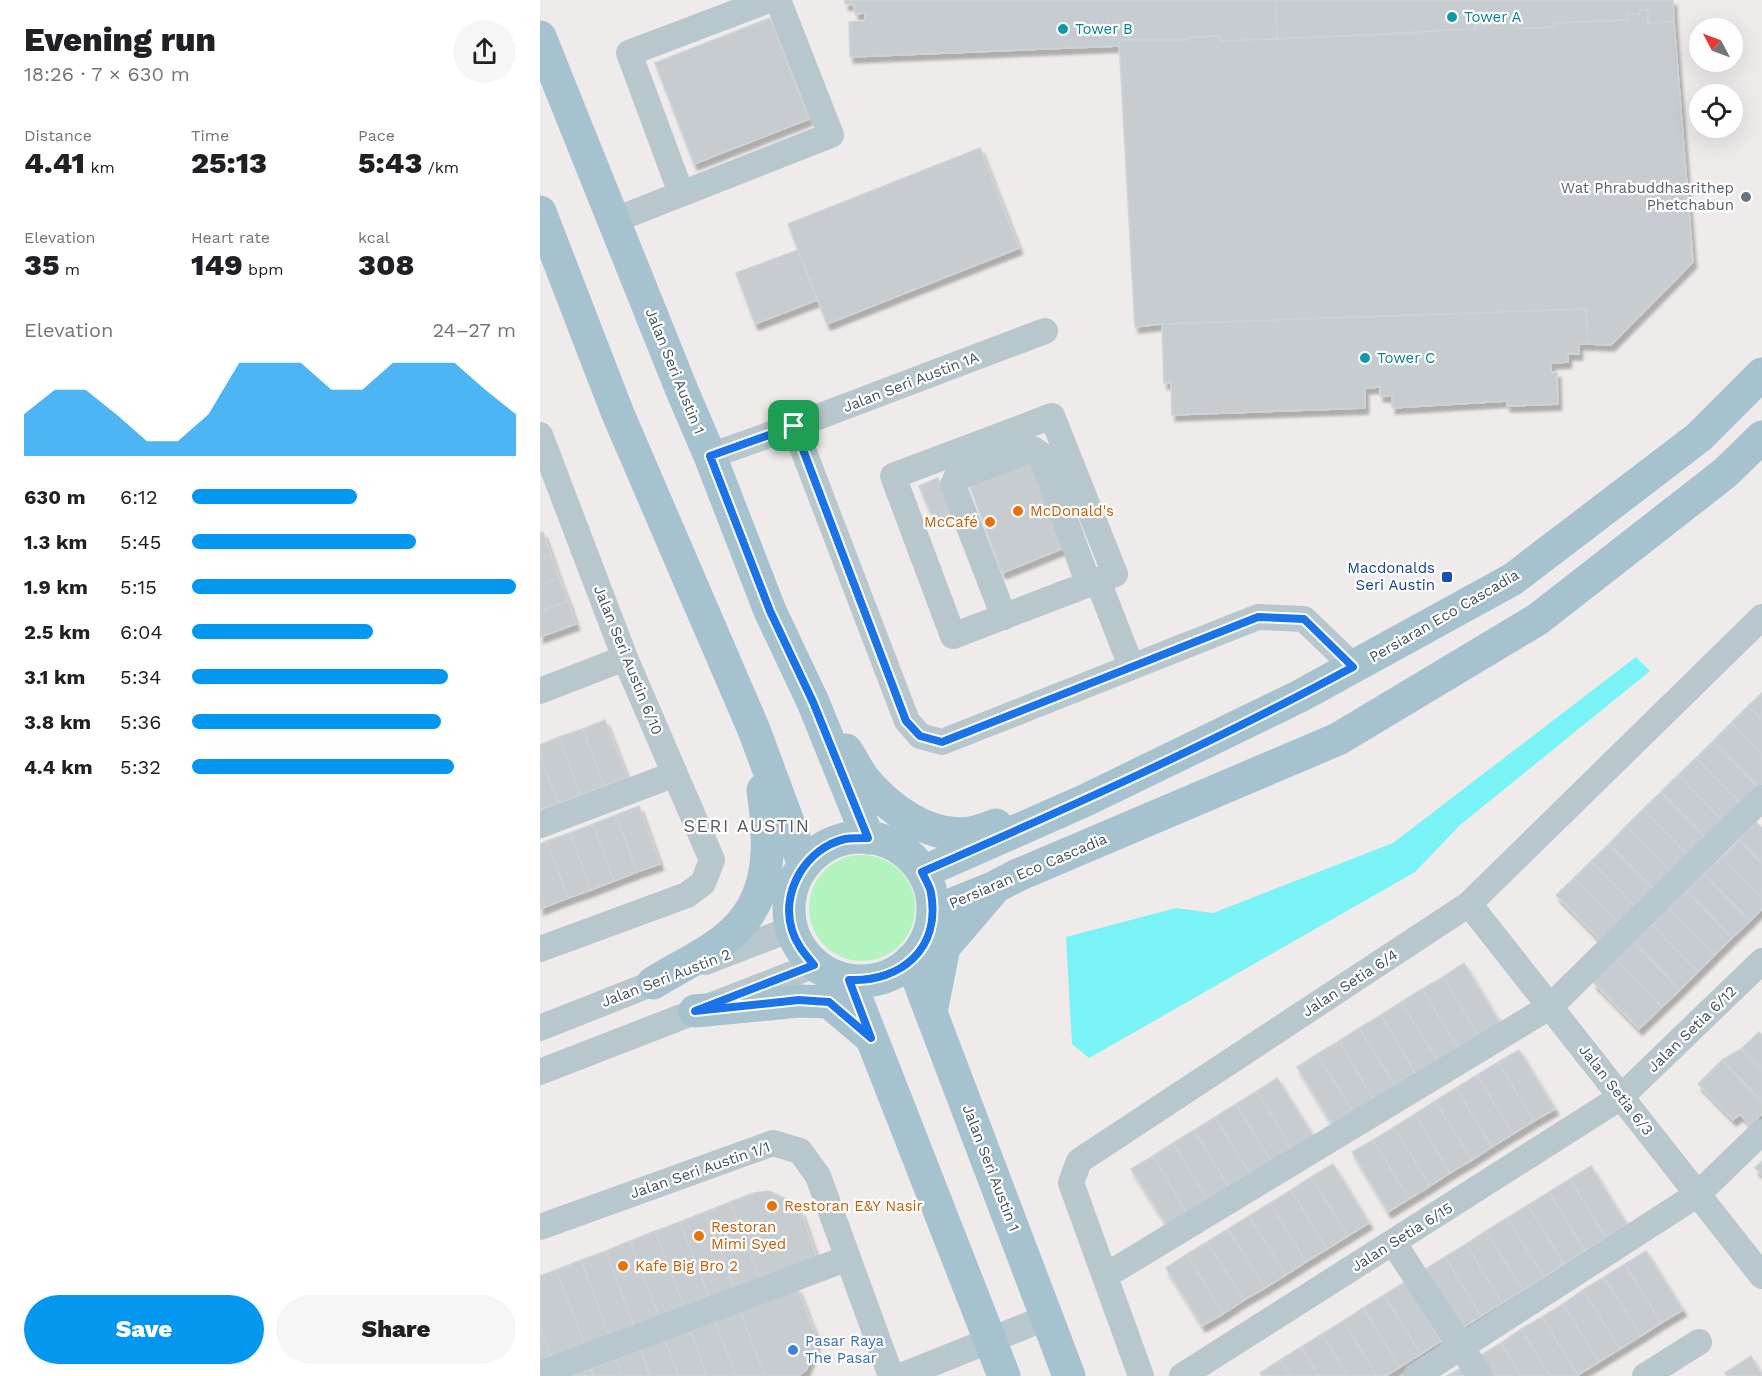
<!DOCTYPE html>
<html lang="en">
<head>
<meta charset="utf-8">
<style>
  :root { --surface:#fff; --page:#f6f6f6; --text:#202124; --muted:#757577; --accent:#0497f0 }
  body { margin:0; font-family:"Work Sans",sans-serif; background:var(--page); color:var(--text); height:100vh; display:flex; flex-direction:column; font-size:22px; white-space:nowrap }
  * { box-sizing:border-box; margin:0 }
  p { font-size:20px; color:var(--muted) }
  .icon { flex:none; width:33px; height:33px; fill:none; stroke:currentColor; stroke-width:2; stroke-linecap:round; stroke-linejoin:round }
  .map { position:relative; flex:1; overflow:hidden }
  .drawer { display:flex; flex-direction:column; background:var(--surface); width:540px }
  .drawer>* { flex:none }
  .needle { width:39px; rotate:311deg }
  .tools { position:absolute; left:1149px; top:18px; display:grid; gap:12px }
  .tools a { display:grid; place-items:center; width:54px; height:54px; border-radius:50%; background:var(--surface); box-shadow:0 6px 24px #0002; font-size:30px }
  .pin { position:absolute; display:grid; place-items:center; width:51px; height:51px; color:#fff; margin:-26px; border-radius:12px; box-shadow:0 3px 9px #0006 }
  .round { display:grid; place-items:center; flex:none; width:63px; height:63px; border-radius:32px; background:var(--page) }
  .summary { display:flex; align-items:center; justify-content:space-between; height:102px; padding:0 24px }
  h1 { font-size:33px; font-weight:800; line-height:45px }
  .metrics { display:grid; grid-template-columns:repeat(3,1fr); gap:9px; height:102px; padding:6px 24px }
  .metrics div { display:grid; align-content:center }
  .metrics b { font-size:30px; font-weight:800 }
  .metrics small { font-size:16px; font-weight:400 }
  .metrics p { font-size:16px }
  .chart { height:168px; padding:12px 24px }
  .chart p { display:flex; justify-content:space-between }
  .chart svg { width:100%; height:108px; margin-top:6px; fill:var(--accent); opacity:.7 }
  .button { display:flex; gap:12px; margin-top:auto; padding:12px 24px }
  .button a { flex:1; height:69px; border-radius:36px; background:var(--accent); color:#fff; font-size:24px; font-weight:800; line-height:69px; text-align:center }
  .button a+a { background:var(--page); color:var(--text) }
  ul { padding:0 24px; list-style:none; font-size:20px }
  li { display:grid; grid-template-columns:96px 72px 1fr; align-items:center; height:45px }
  li i { height:15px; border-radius:8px; background:var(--accent) }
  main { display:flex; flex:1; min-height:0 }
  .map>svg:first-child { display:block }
  .green { fill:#b2f3bf }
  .water { fill:#79f3f6 }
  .building { fill:#c7ccd1; stroke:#ced3d8; stroke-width:1.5; filter:url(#shadow) }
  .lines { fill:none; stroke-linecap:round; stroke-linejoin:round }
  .minor { stroke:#b7c7cd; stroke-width:26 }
  .major { stroke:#a7c2cf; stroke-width:33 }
  .route-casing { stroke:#fff; stroke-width:12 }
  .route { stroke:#1a73e8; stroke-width:8 }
  .culture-dot { fill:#0f9aa8; stroke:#fff; stroke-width:2 }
  .worship-dot { fill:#6b7280; stroke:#fff; stroke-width:2 }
  .food-dot { fill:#e8710a; stroke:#fff; stroke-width:2 }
  .transit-dot { fill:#1a4fb4; stroke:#fff; stroke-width:2 }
  .shop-dot { fill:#3f7fe0; stroke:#fff; stroke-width:2 }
  .labels { text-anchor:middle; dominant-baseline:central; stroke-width:4.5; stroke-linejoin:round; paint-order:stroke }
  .culture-label { font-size:15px; fill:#0d838f; stroke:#fff; text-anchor:start }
  .worship-label { font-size:15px; fill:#5b616d; stroke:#fff; text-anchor:end }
  .street-label { font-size:15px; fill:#42535b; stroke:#fff }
  .food-label { font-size:15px; fill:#c56008; stroke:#fff; text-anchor:start }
  .transit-label { font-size:15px; fill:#164399; stroke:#fff; text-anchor:end }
  .shop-label { font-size:15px; fill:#366cbe; stroke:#fff; text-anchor:start }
  .quarter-label { font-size:18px; letter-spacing:1.5px; fill:#575d61; stroke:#fff }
</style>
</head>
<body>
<main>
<section class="drawer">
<div class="summary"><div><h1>Evening run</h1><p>18:26 · 7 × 630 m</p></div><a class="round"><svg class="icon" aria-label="share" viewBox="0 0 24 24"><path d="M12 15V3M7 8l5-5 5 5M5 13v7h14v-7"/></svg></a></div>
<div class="metrics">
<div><p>Distance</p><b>4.41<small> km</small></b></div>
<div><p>Time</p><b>25:13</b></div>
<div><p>Pace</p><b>5:43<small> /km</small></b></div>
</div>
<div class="metrics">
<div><p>Elevation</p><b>35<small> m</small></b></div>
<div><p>Heart rate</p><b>149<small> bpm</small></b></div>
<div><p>kcal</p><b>308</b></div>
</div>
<div class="chart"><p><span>Elevation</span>24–27 m</p>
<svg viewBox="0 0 160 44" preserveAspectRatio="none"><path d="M0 44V27L10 17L20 17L30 27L40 38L50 38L60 27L70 6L80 6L90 6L100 17L110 17L120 6L130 6L140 6L150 17L160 27V44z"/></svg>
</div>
<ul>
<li><b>630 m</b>6:12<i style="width:51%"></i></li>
<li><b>1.3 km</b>5:45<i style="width:69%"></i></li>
<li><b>1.9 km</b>5:15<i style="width:100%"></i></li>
<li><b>2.5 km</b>6:04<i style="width:56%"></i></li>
<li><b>3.1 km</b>5:34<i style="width:79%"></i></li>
<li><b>3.8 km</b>5:36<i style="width:77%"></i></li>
<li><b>4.4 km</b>5:32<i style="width:81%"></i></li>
</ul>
<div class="button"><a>Save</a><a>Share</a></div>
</section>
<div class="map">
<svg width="1222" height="1376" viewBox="0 0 1222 1376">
  <defs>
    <filter id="shadow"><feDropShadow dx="3.5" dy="6" stdDeviation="1.5" flood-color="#0004"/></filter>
  </defs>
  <rect width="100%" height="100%" fill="#efebeb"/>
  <!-- green -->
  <path class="green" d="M269 908a53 53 0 1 1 106 0a53 53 0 1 1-106 0Z"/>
  <!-- water -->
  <path class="water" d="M1096,657L1110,671L920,825L875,872L549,1058L532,1044L526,937L636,908L673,913L853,843Z"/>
  <!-- building -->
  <path class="building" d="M305,0H736L737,39L680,41V36L649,37V40H579V46L310,57L309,22L325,21V13L315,14L314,4H305Z
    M736,0H1133L1134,22L1108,23V10H1099V14H1087L1088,20L1015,23V27L977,29L976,23L935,25V29L737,39Z
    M1099,10H1108V23L1134,22L1153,262L1071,345L1048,344L1046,309L622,324L595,327L579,40H649V37L680,36V41L881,33V31L935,29V25L976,23L977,29L1015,27V23L1088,20L1087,14H1099Z
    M230,18L269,119L154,164L115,63Z
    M440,148L479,248L287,324L248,224Z
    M258,250L277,300L215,324L196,273Z
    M1046,309L1048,344H1039V354H1028V362L1011,363V372H1017L1018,404L967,406V401L852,408V396H840V387L825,388V408L632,415L631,383H624L622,324Z
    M498,461L531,545L462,573L426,476Z
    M398,478L413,512L394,521L379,486Z
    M3,532L11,555L0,559V533Z
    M11,555L19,578L0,585V559Z
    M19,578L28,601L0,611V585Z
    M28,601L36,624L0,637V611Z
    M1222,693V720L1208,706Z
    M1208,706L1222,720V755L1191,723Z
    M65,720L87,777L64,786L43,729Z
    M1191,723L1222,755V785L1219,788L1173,741Z
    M43,729L64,786L41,795L19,737Z
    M19,737L41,795L18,803L0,755V745Z
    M1173,741L1219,788L1202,805L1156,758Z
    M0,755L18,803L0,810Z
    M1156,758L1202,805L1184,822L1138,775Z
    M1138,775L1184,822L1167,839L1121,792Z
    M1121,792L1167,839L1149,856L1103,809Z
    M99,806L120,864L97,872L76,815Z
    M1103,809L1149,856L1132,873L1086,826Z
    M76,815L97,872L74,881L53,824Z
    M1216,822L1222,828V863L1199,840Z
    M53,824L74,881L51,890L30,833Z
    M1086,826L1132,873L1114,890L1069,844Z
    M30,833L51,890L28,898L7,841Z
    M1199,840L1222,863V898L1182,857Z
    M7,841L28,898L5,907L0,893V844Z
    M1069,844L1114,890L1097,908L1051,861Z
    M1182,857L1222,898V909L1210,921L1164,874Z
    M1051,861L1097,908L1080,925L1034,878Z
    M1164,874L1210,921L1192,938L1147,891Z
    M1034,878L1080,925L1062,942L1016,895Z
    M1147,891L1192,938L1175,955L1129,908Z
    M0,893L5,907L0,909Z
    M1129,908L1175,955L1158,972L1112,925Z
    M1112,925L1158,972L1140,990L1094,942Z
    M1094,942L1140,990L1122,1007L1076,960Z
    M1076,960L1122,1007L1099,1029L1053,982Z
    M924,963L960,1023L939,1036L903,977Z
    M903,977L939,1036L918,1048L882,989Z
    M882,989L918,1048L898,1061L861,1002Z
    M861,1002L898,1061L876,1074L841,1015Z
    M841,1015L876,1074L856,1087L819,1028Z
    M819,1028L856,1087L834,1100L799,1041Z
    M1219,1032L1222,1035V1070L1201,1049Z
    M799,1041L834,1100L814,1113L777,1054Z
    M1201,1049L1222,1070V1102L1182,1060Z
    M979,1050L1015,1109L994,1121L958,1062Z
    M777,1054L814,1113L793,1126L757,1067Z
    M1182,1060L1222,1102V1114L1210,1125L1200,1114L1193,1120L1158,1084Z
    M958,1062L994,1121L973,1134L937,1075Z
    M937,1075L973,1134L952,1147L916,1088Z
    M737,1078L774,1137L753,1150L717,1091Z
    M916,1088L952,1147L932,1160L895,1101Z
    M717,1091L753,1150L732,1163L696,1104Z
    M895,1101L932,1160L910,1173L875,1114Z
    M696,1104L732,1163L711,1176L675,1117Z
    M875,1114L910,1173L890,1186L854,1127Z
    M675,1117L711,1176L690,1189L654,1130Z
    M854,1127L890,1186L869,1199L833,1140Z
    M654,1130L690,1189L669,1202L633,1143Z
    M833,1140L869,1199L848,1212L812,1152Z
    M633,1143L669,1202L648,1215L613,1156Z
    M613,1156L648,1215L628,1227L591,1169Z
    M1222,1161V1175L1215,1168Z
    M793,1164L829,1223L808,1236L771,1177Z
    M1051,1166L1087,1225L1066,1238L1030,1179Z
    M771,1177L808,1236L787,1249L751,1190Z
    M1030,1179L1066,1238L1045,1251L1009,1192Z
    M751,1190L787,1249L766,1262L730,1203Z
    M229,1191L251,1201L261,1212L277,1258L220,1280L190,1202L214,1193Z
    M1009,1192L1045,1251L1024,1264L988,1205Z
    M190,1202L220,1280L195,1290L165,1212Z
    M730,1203L766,1262L746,1275L709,1216Z
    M988,1205L1024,1264L1004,1277L967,1218Z
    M165,1212L195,1290L170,1300L140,1222Z
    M709,1216L746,1275L725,1288L688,1229Z
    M967,1218L1004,1277L983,1290L946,1231Z
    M140,1222L170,1300L145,1309L115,1231Z
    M688,1229L725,1288L704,1300L667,1242Z
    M115,1231L145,1309L120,1319L90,1241Z
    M946,1231L983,1290L962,1303L926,1244Z
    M90,1241L120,1319L95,1329L66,1251Z
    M667,1242L704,1300L683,1314L647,1254Z
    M926,1244L962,1303L941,1316L905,1257Z
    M66,1251L95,1329L70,1338L41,1260Z
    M1106,1251L1143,1310L1121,1323L1085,1264Z
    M647,1254L683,1314L662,1326L626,1268Z
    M905,1257L941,1316L921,1329L884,1270Z
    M41,1260L70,1338L46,1348L16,1270Z
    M1085,1264L1121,1323L1101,1336L1064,1277Z
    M16,1270L46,1348L12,1360L0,1328V1276Z
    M1064,1277L1101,1336L1080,1349L1043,1290Z
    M865,1282L901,1341L881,1354L844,1295Z
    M257,1287L275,1333L276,1348L266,1370L258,1376H225L200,1311Z
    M1043,1290L1080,1349L1059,1362L1023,1304Z
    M844,1295L881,1354L860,1367L823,1308Z
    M1023,1304L1059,1362L1038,1375L1002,1317Z
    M823,1308L860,1367L846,1376H837L803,1321Z
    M200,1311L225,1376H196L175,1321Z
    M1002,1317L1038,1375V1376H1010L981,1329Z
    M175,1321L196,1376H167L150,1330Z
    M803,1321L837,1376H808L782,1334Z
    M0,1328L12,1360L0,1365Z
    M981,1329L1010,1376H981L961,1343Z
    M150,1330L167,1376H139L125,1340Z
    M782,1334L808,1376H779L761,1347Z
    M125,1340L139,1376H110L100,1349Z
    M961,1343L981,1376H952L940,1356Z
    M761,1347L779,1376H750L740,1360Z
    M100,1349L110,1376H82L76,1359Z
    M1211,1356L1222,1376H1187L1185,1373Z
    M76,1359L82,1376H53L51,1369Z
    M740,1360L750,1376H722L720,1373Z
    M921,1368L926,1376H907Z
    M51,1369L53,1376H33Z"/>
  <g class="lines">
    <!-- minor -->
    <path class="minor" d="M141,193L89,53L229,0
      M75,220L291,135L238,0
      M512,416L575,574L413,636L353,476Z
      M254,426L367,721L380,736L402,742L718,617L764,619L814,667
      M0,435L85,658L172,860L163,883L147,895L0,949
      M170,456L254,426L505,331
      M558,581L591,666
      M464,617L413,485L416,478L493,449L501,455L549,585
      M0,691L85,658
      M0,825L135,774
      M929,904L1222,1276
      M165,962L251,929
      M0,1028L131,976
      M0,1072L275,965
      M0,1227L233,1143L260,1151L278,1176L351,1376
      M853,1242L940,1376
      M565,1276L1011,1006L1222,798
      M0,1374L308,1258
      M361,1376L508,1317
      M601,1376L531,1183L539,1161L929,904L1222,617
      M642,1376L1081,1097L1222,961
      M876,1376L1158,1194L1222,1132
      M1105,1376L1159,1342"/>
    <!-- major -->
    <path class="major" d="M0,37L143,393L170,456L230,611L273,702L328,838
      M0,212L78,414L214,730L264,865
      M306,750C312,759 317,769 323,778C348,808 388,839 430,833C438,832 448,828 456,825
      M249 909a72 72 0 1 1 144 0a72 72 0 1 1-144 0Z
      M383,872L546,800L760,696L973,579L1159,437L1222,374
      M393,912L455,887L478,875L798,739L998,619L1185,473L1222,437
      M371,960L529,1376
      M309,980L464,1376
      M113,983C135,969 164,956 185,939C233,902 231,845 223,790
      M155,1011L259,1001L289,1002L328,1035
      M391,1012L404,947L452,891"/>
  </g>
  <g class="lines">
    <defs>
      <path id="route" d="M254,426L366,721L380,736L402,742L718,617L764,619L813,667C673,743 528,808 382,872C385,879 390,886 391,893C401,949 361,982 309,980L331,1038L289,1002L259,1000L155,1011L274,965C265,954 256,944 252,930C240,892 266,848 305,839C312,838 320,838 328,838L273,702L230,611L170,456Z"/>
    </defs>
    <!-- route casing -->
    <use href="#route" class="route-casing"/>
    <!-- route -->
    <use href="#route" class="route"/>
  </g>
  <!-- markers -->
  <g class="culture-dot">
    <circle cx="912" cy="17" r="6"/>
    <circle cx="523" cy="29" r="6"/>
    <circle cx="825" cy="358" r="6"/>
  </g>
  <circle class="worship-dot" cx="1206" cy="197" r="6"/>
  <g class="food-dot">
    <circle cx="478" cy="511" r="6"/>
    <circle cx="450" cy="522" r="6"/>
    <circle cx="232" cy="1206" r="6"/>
    <circle cx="159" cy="1236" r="6"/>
    <circle cx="83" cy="1266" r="6"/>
  </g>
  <rect class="transit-dot" x="901" y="571" width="12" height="12" rx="3"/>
  <circle class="shop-dot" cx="253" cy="1350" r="6"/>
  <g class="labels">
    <!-- culture labels -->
    <g class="culture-label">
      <text x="924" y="17">Tower A</text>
      <text x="535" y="29">Tower B</text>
      <text x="837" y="358">Tower C</text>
    </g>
    <!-- worship labels -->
    <g class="worship-label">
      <text x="1194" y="188">Wat Phrabuddhasrithep<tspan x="1194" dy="17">Phetchabun</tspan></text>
    </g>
    <!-- street labels -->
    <g class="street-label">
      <text transform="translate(135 371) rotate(68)">Jalan Seri Austin 1</text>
      <text transform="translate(371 382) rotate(-21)">Jalan Seri Austin 1A</text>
      <text transform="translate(904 616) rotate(-30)">Persiaran Eco Cascadia</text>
      <text transform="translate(88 660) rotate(68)">Jalan Seri Austin 6/10</text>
      <text transform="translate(488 871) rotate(-23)">Persiaran Eco Cascadia</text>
      <text transform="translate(126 978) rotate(-21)">Jalan Seri Austin 2</text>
      <text transform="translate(810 983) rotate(-33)">Jalan Setia 6/4</text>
      <text transform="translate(1152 1029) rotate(-44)">Jalan Setia 6/12</text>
      <text transform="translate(1076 1090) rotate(52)">Jalan Setia 6/3</text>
      <text transform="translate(451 1168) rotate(69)">Jalan Seri Austin 1</text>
      <text transform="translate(160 1170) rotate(-19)">Jalan Seri Austin 1/1</text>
      <text transform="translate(862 1237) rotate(-32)">Jalan Setia 6/15</text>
    </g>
    <!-- food labels -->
    <g class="food-label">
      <text x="490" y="511">McDonald's</text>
      <text x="438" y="522" text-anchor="end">McCafé</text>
      <text x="244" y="1206">Restoran E&amp;Y Nasir</text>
      <text x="171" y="1227">Restoran<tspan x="171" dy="17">Mimi Syed</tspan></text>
      <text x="95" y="1266">Kafe Big Bro 2</text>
    </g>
    <!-- transit labels -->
    <g class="transit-label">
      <text x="895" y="568">Macdonalds<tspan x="895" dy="17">Seri Austin</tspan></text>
    </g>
    <!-- shop labels -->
    <g class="shop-label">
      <text x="265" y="1341">Pasar Raya<tspan x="265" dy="17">The Pasar</tspan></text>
    </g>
    <!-- quarter labels -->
    <g class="quarter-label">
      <text x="207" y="825">SERI AUSTIN</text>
    </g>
  </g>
</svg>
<div class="tools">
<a><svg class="needle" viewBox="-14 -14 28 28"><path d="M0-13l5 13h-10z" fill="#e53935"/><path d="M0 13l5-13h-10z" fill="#757577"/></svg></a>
<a><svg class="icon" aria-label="locate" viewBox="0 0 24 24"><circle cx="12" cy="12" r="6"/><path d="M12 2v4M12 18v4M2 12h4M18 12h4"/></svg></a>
</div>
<div class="pin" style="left:254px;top:426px;background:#1e9e55"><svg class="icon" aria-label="arrive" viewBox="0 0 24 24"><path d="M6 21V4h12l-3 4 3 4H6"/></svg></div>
</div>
</main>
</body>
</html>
